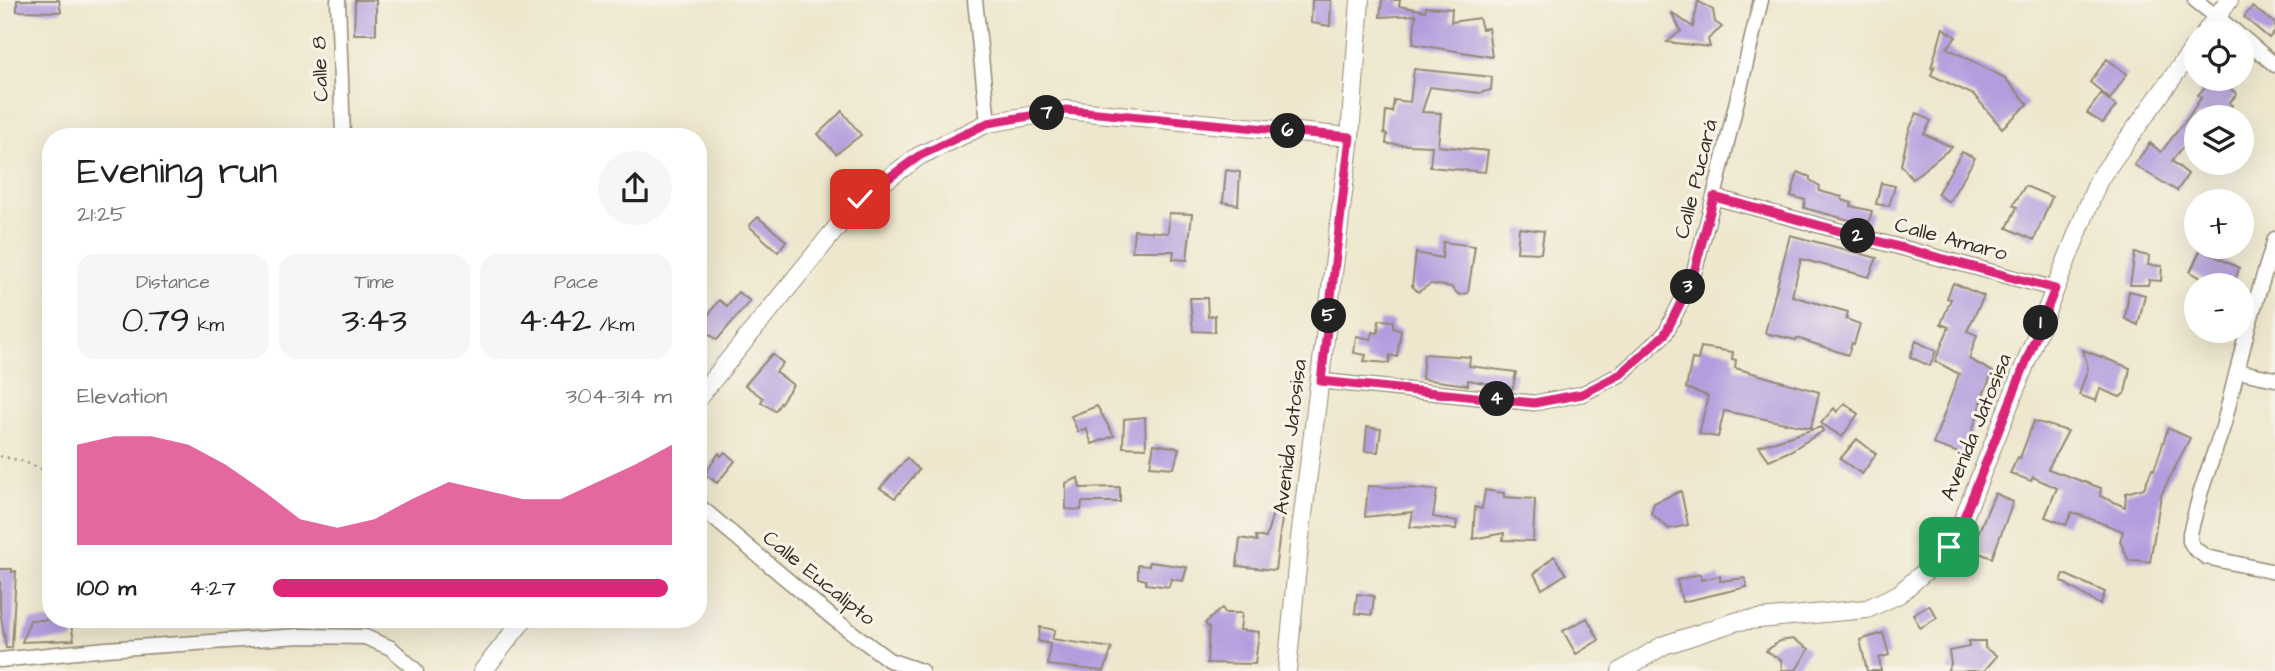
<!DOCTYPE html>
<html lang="en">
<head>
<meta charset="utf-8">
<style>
  :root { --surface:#fff; --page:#f6f6f6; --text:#222; --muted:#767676; --accent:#db2777 }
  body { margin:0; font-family:"Architects Daughter",sans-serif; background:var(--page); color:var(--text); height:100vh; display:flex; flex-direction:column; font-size:26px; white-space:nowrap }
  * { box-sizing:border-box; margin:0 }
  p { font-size:23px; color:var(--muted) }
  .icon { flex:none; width:38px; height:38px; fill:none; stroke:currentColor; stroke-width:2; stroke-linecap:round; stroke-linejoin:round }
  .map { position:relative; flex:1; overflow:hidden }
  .details { position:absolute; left:42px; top:128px; width:665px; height:500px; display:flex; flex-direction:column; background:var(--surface); border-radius:28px; box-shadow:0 7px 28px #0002 }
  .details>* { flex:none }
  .fabs { position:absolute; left:2184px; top:21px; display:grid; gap:14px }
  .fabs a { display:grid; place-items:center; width:70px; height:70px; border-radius:50%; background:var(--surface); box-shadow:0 7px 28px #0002; font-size:35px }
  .pin { position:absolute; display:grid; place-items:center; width:60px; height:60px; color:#fff; margin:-30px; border-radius:14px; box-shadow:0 4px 10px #0006 }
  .km { position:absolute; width:35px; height:35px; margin:-18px; border-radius:50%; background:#222; color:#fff; font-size:19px; line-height:35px; text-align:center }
  .round { display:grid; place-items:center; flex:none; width:74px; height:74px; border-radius:37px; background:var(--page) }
  .headline { display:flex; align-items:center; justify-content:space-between; height:119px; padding:0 35px }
  h1 { font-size:38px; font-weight:600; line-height:52px }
  .metrics { display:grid; grid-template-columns:repeat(3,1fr); gap:10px; height:119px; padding:7px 35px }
  .metrics div { display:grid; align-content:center; border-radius:18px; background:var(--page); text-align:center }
  .metrics b { font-size:35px; font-weight:600 }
  .metrics small { font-size:19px; font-weight:400 }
  .metrics p { font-size:19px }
  .chart { height:196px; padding:14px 35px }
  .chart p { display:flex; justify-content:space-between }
  .chart svg { width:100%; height:126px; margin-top:7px; fill:var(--accent); opacity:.7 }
  ul { padding:0 35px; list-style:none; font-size:23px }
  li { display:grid; grid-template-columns:112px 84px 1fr; align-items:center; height:52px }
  li i { height:18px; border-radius:9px; background:var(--accent) }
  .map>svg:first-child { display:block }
  .building { fill:#b39dde }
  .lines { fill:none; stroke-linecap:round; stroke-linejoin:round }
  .minor-casing { stroke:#948876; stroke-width:17 }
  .tertiary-casing { stroke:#948876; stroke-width:20 }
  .path { stroke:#948876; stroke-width:2.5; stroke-dasharray:2 5; stroke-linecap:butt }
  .minor { stroke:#fff; stroke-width:14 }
  .tertiary { stroke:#fff; stroke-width:18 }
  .route-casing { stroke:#fff; stroke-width:14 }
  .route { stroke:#db2777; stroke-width:9 }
  .labels { text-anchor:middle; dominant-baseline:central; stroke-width:6; stroke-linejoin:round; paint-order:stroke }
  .street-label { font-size:21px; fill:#3b2a1e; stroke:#f7f3e8 }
</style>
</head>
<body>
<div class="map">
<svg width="2275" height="671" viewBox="0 0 2275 671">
  <rect width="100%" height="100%" fill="#f7f3e8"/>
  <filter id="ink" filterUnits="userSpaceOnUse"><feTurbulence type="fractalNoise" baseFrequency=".0143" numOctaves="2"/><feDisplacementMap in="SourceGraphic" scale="14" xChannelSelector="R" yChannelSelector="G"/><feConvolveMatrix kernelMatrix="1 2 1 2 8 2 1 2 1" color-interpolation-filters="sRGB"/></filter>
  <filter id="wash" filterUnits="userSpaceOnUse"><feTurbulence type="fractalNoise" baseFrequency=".00686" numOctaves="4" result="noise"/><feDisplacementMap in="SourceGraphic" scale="28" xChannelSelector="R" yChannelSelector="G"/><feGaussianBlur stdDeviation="1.57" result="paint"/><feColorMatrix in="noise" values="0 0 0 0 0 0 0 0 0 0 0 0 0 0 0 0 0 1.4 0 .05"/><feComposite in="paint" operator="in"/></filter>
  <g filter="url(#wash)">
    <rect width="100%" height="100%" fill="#eee7cd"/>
    <g id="blocks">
      <!-- building -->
      <path class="building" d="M17,0H59L61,12L17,11Z
        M355,0H376V34H354Z
        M1312,0H1331L1330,26L1311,23Z
        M1382,0H1400L1399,6L1425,11L1426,7L1452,9L1451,22L1479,18L1482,29L1488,28L1492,57L1413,44L1416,15L1380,17Z
        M1698,1L1713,10L1715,22L1722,27L1708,39L1710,47L1667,42L1681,31L1671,12L1693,27Z
        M2252,7L2275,23V31L2269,38L2244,17Z
        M1943,28L1956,37L1947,48L2005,78L2028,104L2002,128L1974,95L1931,75L1935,65L1933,69L1931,68Z
        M2107,59L2127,74L2110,99L2090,82Z
        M1414,69L1492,77L1491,90L1479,93L1430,87L1422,112L1441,113L1438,146L1488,151L1485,172L1430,167L1432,146L1386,144L1387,134L1384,133L1386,111L1392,112L1394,100L1410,102Z
        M2212,79H2219L2237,94L2229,103L2232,105L2230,108L2240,117H2196V129L2172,161L2188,174L2177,191L2134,165L2150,143L2161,152L2189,116L2201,98L2198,95Z
        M2101,94L2116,106L2103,123L2087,113Z
        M842,111L861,135L836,154L818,134Z
        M1917,113L1931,121L1924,134L1952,147L1912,179L1901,165L1909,130Z
        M1962,152L1975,158L1949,202L1937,194Z
        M1226,170L1240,172L1238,205L1223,202Z
        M1798,172L1810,177V180L1820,186L1819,191L1842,197V200L1852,203L1851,206L1872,211L1868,225L1804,208L1805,200L1791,196Z
        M1881,183L1895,186L1889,206L1876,204Z
        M2025,186L2052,197L2034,240L2007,228L2017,207L2013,205Z
        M1169,213L1192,214L1187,260L1173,259L1174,251H1132L1134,230L1168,233Z
        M758,217L786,241L778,252L749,226Z
        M1519,228L1544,231L1541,253L1517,252Z
        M1790,235L1877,258L1869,277L1801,259L1792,296L1848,312L1846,319L1860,324L1854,344L1852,343L1848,355L1797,338L1796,340L1765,333Z
        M1443,242L1475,246L1468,293L1459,295L1451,287L1431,284L1418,292L1412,286L1416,253L1442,258Z
        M2201,249L2239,268L2234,285H2206L2207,281L2190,272Z
        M2135,253L2149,256L2148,265L2162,266L2161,281L2149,280L2148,285H2130Z
        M1953,283L1984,296L1967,331L1977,335L1969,359L1993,372L1980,402H1982L1964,455L1933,444L1959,374L1935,361L1949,327L1941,324L1951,299L1947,298Z
        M2129,291L2145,295L2138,325L2125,319Z
        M738,292L750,301L717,340L700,327L719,300L727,306Z
        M1190,298H1207L1208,317L1215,315V332L1193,331Z
        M1379,320L1393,321V328L1401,331L1397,357L1390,355L1389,363L1364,361L1366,355L1354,353L1356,336L1371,339L1372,332L1378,333Z
        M1916,341L1936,351L1930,366L1910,357Z
        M1701,347L1733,352L1732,359L1736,360L1735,368L1819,392L1811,428L1724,411L1718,437L1699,434L1708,396L1686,388L1692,359L1698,360Z
        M2083,350L2130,368L2125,393L2120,397L2100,389L2096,401L2079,395L2088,368Z
        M772,354L783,363L776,372L793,385L775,411L761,402L763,398L745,385Z
        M1424,354L1470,357L1469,366L1516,372L1513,388L1468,380V385L1422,379Z
        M1845,403L1858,414L1842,437L1821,423L1834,408L1837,412Z
        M1097,406L1114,436L1092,444L1086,428L1078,432L1071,416Z
        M1145,417L1146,448L1123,447L1124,419Z
        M2034,421L2068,431L2048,469L2101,488L2100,496L2125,507L2126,493L2144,488L2152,469L2154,470L2168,428L2190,438L2161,495L2150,562L2135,560L2129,561L2120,541L2123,531L2072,512L2066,525L2045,517L2057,488L2033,477L2031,481L2010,473L2018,457L2020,458Z
        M1367,427L1381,429L1378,452L1365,451Z
        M1821,427L1823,431L1790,451L1769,460L1759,446Z
        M1857,439L1876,454L1862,474L1840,459Z
        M1154,444L1179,448L1174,468L1150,466Z
        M725,452L735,461L717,483L705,474L719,453L721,456Z
        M907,458L919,470L895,498L880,488Z
        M1078,478L1080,488L1120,487V502H1082L1081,510L1066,509V483Z
        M1368,486L1437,490L1433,517L1457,521L1456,529L1410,527L1413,512L1365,517Z
        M1485,490L1504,493V497L1535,499L1533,541L1503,540L1504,533L1473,539L1475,507L1482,509Z
        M1681,491L1688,525L1669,529L1651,513L1654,503Z
        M1995,493L2013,502L1992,558L1971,550Z
        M1274,509L1283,511L1275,570L1237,566L1240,538L1257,541L1256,536L1266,538Z
        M1554,556L1566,574L1542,589L1534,574Z
        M1149,562L1187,567L1183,581L1171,579L1169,587L1146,584V580L1138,578V565L1149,566Z
        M0,569H12V572L16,571L12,648H6L0,610Z
        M1700,574L1701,580L1720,576V581L1745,578L1747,587L1682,602L1677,580Z
        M2064,574L2105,592L2100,605L2061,581Z
        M1357,594L1374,596L1372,615L1355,613Z
        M1929,605L1937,618L1920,628L1913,614Z
        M1222,608L1225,613H1242L1240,630L1259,632L1255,664L1207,663L1209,628L1205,623Z
        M1587,618L1599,640L1576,654L1563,631Z
        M30,620H70L74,640L22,642Z
        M1040,627L1055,630L1052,639L1112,648L1104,671L1048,665L1050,644L1038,641Z
        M1883,633L1889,655L1879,658L1881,671H1867L1860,640Z
        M1793,639L1809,649L1796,670H1782L1781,660L1766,651L1780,641Z
        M1969,641H1985V648L1997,656L1984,671H1947L1951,664L1949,651L1969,647Z"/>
    </g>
  </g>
  <g filter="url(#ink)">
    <use href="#blocks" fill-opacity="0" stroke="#948876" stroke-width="2"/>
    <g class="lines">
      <defs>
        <path id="minor" d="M338,0L343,136
          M975,0L988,123
          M2195,0L2237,33
          M2242,37L2275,65
          M1714,197L2055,289
          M2275,239L2248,327L2223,427L2201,491L2190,533V541L2194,548L2206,557L2275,572
          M2237,371L2275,379
          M1321,381L1534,403L1582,394L1621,374L1665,334L1692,280L1714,197L1761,0
          M698,505L834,619L889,660L921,671
          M0,660L106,649L300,636L365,637L391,648L416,671"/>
        <path id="tertiary" d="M2205,33L2229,0
          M698,398L860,199L919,156L988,123L1066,110L1350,137
          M483,671L523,620
          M1287,671L1299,546L1350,137L1360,0
          M1621,671L1664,645L1738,621L1867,609L1899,594L1937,561L1949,547L1959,530L2099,179L2196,45"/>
      </defs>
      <!-- minor casing -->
      <use href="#minor" class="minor-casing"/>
      <!-- tertiary casing -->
      <use href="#tertiary" class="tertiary-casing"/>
      <!-- path -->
      <path class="path" d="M0,456L22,461L51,473"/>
      <!-- minor -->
      <use href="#minor" class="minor"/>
      <!-- tertiary -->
      <use href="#tertiary" class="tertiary"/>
    </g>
  </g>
  <g class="lines" filter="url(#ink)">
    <defs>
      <path id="route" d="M860,199L919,156L988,123L1066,110L1350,137L1321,381L1534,403L1582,394L1621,374L1665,334L1692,280L1714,197L2055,289L1959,530L1949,547"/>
    </defs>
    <!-- route casing -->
    <use href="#route" class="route-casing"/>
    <!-- route -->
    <use href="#route" class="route"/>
  </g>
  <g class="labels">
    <!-- street labels -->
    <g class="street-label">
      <text transform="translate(320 69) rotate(-92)">Calle 8</text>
      <text transform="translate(1696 179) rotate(-76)">Calle Pucará</text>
      <text transform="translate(1951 239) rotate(15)">Calle Amaro</text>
      <text transform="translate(1976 427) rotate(-68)">Avenida Jatosisa</text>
      <text transform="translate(1290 437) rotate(-83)">Avenida Jatosisa</text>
      <text transform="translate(819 578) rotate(39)">Calle Eucalipto</text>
    </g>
  </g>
</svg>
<div class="fabs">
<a><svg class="icon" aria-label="locate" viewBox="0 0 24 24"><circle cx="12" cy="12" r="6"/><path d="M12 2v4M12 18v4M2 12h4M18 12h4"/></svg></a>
<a><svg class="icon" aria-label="layers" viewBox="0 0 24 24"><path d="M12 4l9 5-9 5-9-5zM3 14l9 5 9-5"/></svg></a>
<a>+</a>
<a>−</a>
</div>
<div class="pin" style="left:1949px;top:547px;background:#1e9e55"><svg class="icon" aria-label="arrive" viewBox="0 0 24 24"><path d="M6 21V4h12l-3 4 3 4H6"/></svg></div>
<div class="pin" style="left:860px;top:199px;background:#d93025"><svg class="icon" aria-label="check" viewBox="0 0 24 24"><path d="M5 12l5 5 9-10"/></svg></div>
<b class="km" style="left:2041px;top:323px">1</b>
<b class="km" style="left:1858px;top:236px">2</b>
<b class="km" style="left:1688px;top:287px">3</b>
<b class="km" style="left:1497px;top:399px">4</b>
<b class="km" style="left:1329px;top:316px">5</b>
<b class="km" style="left:1288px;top:131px">6</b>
<b class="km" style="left:1047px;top:113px">7</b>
<section class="details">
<div class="headline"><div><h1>Evening run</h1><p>21:25</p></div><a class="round"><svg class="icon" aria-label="share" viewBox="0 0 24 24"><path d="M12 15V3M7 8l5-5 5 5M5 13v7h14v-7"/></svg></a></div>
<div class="metrics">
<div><p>Distance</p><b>0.79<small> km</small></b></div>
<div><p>Time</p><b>3:43</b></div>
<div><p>Pace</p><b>4:42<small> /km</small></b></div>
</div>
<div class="chart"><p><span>Elevation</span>304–314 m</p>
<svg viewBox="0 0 160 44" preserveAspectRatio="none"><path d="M0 44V9L10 6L20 6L30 9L40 16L50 25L60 35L70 38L80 35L90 28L100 22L110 25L120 28L130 28L140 22L150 16L160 9V44z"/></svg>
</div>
<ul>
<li><b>100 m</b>4:27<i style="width:99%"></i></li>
</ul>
</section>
</div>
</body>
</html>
